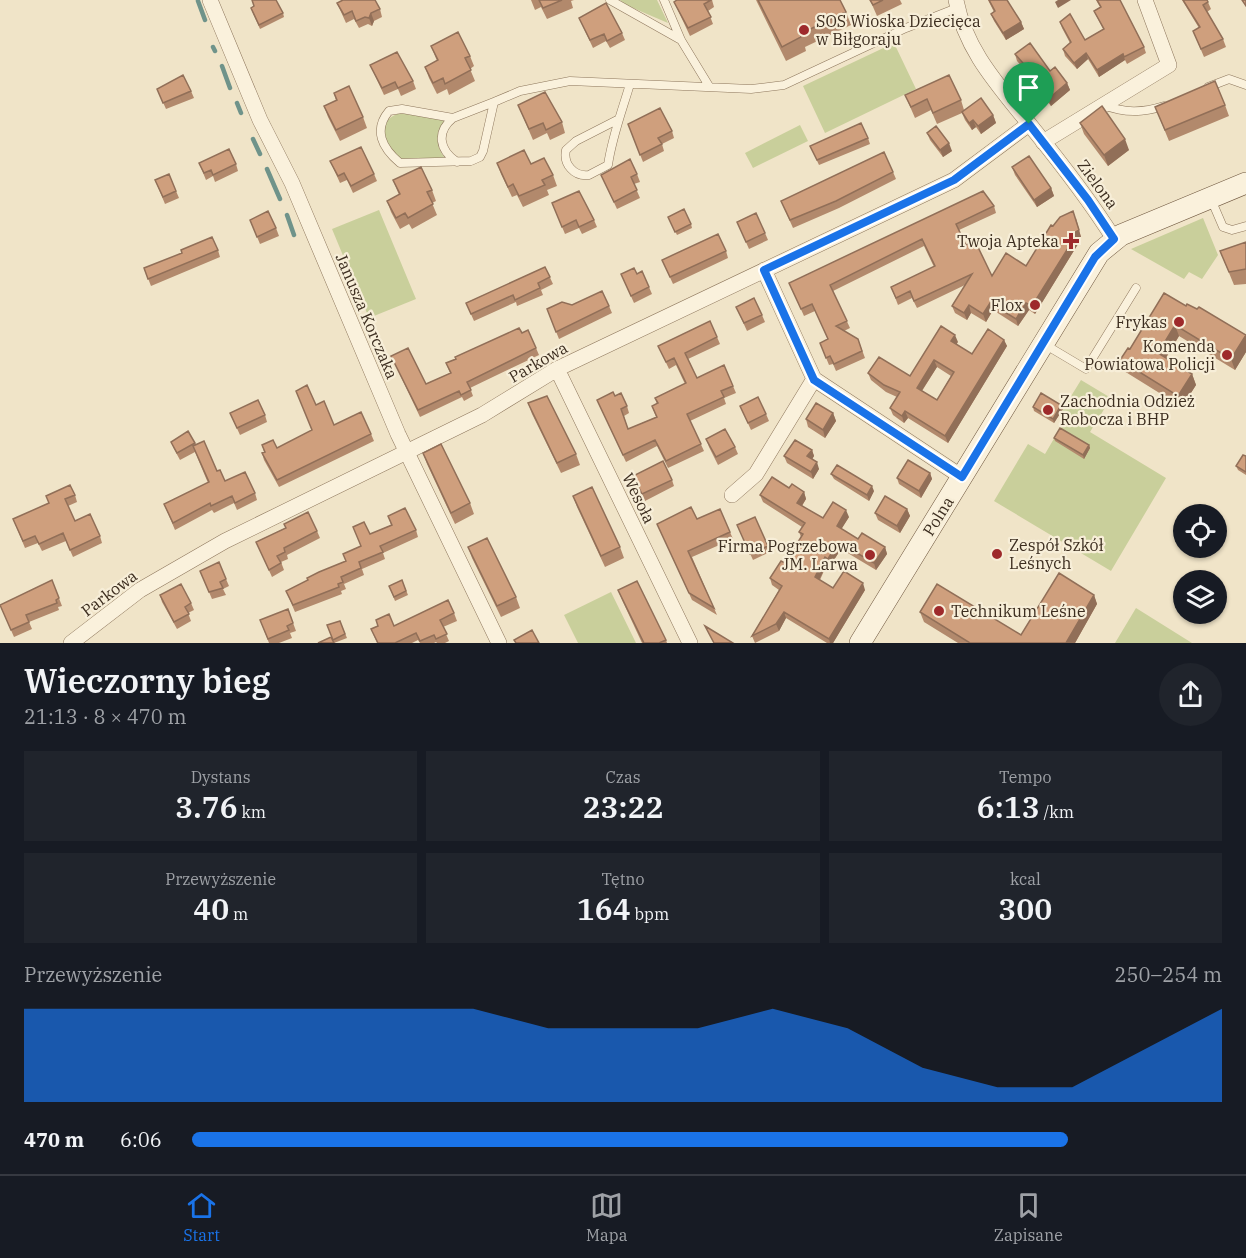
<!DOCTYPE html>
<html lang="pl">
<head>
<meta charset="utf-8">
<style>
  :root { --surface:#171b24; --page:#20242c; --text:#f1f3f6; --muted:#9ea1a6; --line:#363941; --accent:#1a73e8 }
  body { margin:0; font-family:"IBM Plex Serif",serif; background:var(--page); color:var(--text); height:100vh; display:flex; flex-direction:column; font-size:22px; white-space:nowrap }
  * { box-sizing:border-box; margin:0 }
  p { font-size:20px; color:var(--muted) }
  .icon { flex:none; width:33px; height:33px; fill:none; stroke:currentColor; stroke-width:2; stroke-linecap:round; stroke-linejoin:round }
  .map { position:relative; height:643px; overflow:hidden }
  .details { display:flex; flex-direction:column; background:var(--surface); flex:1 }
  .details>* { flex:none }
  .fabs { position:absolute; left:1173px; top:504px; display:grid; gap:12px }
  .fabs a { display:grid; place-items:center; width:54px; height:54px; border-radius:50%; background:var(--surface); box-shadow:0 2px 4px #0004; font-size:30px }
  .pin { position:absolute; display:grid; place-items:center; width:51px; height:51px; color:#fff; margin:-62px -26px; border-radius:50% 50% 50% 0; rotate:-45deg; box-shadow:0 0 6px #0007 }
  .pin .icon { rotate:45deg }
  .round { display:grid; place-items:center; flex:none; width:63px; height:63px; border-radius:32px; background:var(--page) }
  .head { display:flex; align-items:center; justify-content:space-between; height:102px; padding:0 24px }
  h1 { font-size:33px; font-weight:600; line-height:45px }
  .metrics { display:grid; grid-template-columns:repeat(3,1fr); gap:9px; height:102px; padding:6px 24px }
  .metrics div { display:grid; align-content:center; border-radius:0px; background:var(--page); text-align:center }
  .metrics b { font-size:30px; font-weight:600 }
  .metrics small { font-size:16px; font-weight:400 }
  .metrics p { font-size:16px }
  .chart { height:168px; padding:12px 24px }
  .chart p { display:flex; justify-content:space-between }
  .chart svg { width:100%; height:108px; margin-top:6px; fill:var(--accent); opacity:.7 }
  ul { padding:0 24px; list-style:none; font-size:20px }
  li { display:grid; grid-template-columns:96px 72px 1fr; align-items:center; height:45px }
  li i { height:15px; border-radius:8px; background:var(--accent) }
  .menu { display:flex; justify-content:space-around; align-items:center; height:84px; border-top:2px solid var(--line); background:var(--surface); font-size:16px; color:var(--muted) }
  .menu a { display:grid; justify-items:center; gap:3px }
  .menu .on { color:var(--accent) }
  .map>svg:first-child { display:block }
  .green { fill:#c9cf9b }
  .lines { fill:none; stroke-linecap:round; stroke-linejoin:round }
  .stream { stroke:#6f938a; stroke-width:4.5 }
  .lane-casing { stroke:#8d765c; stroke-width:9 }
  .street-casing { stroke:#8d765c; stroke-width:16 }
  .secondary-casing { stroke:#6f573f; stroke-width:22 }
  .lane { stroke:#faf1dc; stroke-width:8 }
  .street { stroke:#faf1dc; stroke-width:15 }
  .secondary { stroke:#faf1dc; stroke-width:21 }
  .wall { fill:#b2896c; fill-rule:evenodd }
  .shaded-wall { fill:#916f58 }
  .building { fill:#cf9f7d; stroke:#916f58; stroke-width:1.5; fill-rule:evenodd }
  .route-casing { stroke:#fff; stroke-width:12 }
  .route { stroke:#1a73e8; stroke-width:8 }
  .poi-dot { fill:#9e2a2b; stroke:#f7eed8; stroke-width:2 }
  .labels { text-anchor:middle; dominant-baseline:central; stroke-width:4.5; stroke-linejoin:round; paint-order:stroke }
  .poi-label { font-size:16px; fill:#3d2e20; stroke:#f7eed8; text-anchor:end }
  .street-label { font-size:16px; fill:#3d2e20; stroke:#f7eed8 }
</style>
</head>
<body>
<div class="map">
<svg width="1246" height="643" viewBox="0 0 1246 643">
  <rect width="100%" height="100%" fill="#f0e4c8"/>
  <!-- green -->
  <path class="green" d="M620,0H657L668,23L626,5Z
    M894,43L916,89L825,133L803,86Z
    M400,113L446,120C435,133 435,148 447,160L398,159C386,143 373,122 400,113Z
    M800,125L808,141L753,168L745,153Z
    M379,210L416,299L369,318L332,229Z
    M1203,218L1218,255L1202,279L1189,272L1184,279L1131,249Z
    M1081,380L1111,398L1090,432L1166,478L1111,571L994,501L1028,444L1045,454L1066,418L1060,414Z
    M611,592L636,643H578L564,615Z
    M1136,608L1192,643H1115Z"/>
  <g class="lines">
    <!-- stream -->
    <path class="stream" d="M198,1L205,20
      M213,47L215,51
      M222,66L230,88
      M237,103L241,113
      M253,139L260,154
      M267,169L280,199
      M287,215L294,235"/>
    <defs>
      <path id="lane" d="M610,0L681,40
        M664,0L681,40L709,86
        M1208,87L1229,79L1246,85
        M494,102L453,118L402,109L389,111C373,130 382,148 400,163L471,161L480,157L483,151L494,102L520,91L570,81L751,89L784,85L906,28L957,8
        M1103,105C1125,113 1142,113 1164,106
        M453,118C436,132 439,150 457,162
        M619,119L576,141L566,150C563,164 574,177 589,175L608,165C612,137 622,111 630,84
        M1211,199L1223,227L1232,230L1246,226
        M1044,344L1086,369L1136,288"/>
      <path id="street" d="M210,0L260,120L292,183L398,434L499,643
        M956,0C965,50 999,86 1030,125C1060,162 1089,199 1114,239
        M1043,142L1169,65L1145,0
        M764,270L814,379
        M557,369L690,643
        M814,379L962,477
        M732,495L756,474L814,379
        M71,643L140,590L225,541L482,415L557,369L954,180L1029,124"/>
      <path id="secondary" d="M860,643L1099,253L1121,235L1246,183"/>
    </defs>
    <!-- lane casing -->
    <use href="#lane" class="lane-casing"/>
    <!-- street casing -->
    <use href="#street" class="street-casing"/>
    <!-- secondary casing -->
    <use href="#secondary" class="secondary-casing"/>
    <!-- lane -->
    <use href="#lane" class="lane"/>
    <!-- street -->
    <use href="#street" class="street"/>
    <!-- secondary -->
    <use href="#secondary" class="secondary"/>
  </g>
  <!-- wall -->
  <path class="wall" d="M531,0H574L571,1L573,8L547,19L541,7L535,10Z
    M712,0L714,7L708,11L713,24L690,36L674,2Z
    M756,0H840L846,12L851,25L805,47L806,51L786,61Z
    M870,0H900L902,4L877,16Z
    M988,0H1007L1021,22L1024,29L1006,40L994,21L991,14L994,12Z
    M1096,0H1120L1144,47L1146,53L1127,64L1125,60L1099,77L1088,59L1077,69L1065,56L1063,49L1070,43L1062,28L1060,22L1085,40L1103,29L1094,11L1100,7Z
    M1182,0H1207L1211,9L1207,12L1223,39L1226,47L1204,57L1193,31L1199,28Z
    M337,3L380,9L382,17L374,21L372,26L368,24L359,28L354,19L346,23Z
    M252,11L283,13L284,17L260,29Z
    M579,18L622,33L625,40L610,48L606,41L593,48Z
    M431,46L470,56L474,66L470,69L475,81L449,95L447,89L437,94L429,78L425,67L437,61Z
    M1015,54L1050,71L1067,83L1070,90L1051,106L1044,97L1042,89L1017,61Z
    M370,65L413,81L416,89L401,96L398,89L384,95Z
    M157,89L191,91L194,98L166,109Z
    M334,93L363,117L367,128L340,141L328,117L324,106L336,101Z
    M905,95L961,100L964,110L993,115L996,123L981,134L976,127L972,130L965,120L962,113L937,124L931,110L915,118Z
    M518,105L562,122L565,133L550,140L547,133L533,140Z
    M1225,105L1229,116L1169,141L1155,107Z
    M1080,123L1129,150L1108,166L1084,134Z
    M628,124L672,131L674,138L662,144L664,151L643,162Z
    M927,133L952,151L943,157L930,140Z
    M868,138L870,144L819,165L810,146Z
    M330,161L374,174L377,181L353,193L347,180L340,183Z
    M199,163L236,164L238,171L215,182L213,176L206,180Z
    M497,163L531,164L553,175L557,186L547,190L549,195L523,207L517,195L512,197L501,174Z
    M1012,167L1051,188L1054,196L1037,207L1015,175Z
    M893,172L896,179L839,208L793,228L781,201Z
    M637,174L640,182L634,184L640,198L617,209L601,175Z
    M155,180L176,191L179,198L165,204Z
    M393,180L432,190L436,201L432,203L437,215L412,229L409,224L400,229L391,212L387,201L399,195Z
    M552,203L594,220L597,227L582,234L579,228L565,234Z
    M994,206L996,213L959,230L966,245L992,276L1026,266L1053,226L1076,218L1081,237L1077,240L1078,244L1035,314L1029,310L1018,326L993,310L986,322L971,313L967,320L955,313L952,306L965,285L917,308L912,298L898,305L891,287L934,267L924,246L833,291L850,328L844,331L858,339L865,358L836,371L833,364L829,365L820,343L828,339L815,311L804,316L789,283Z
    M668,217L691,224L692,228L677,235Z
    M250,220L276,228L279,236L260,244Z
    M737,222L765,233L768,240L749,249Z
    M1246,242V284L1234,285L1220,251Z
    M218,250L220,257L151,286L144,268Z
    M726,251L728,258L673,284L662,260Z
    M545,267L553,284L541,290L543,295L517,306L516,302L474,321L466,303Z
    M621,274H637L649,287L652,294L634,303Z
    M572,305L609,306L612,313L559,339L547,309Z
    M1186,306L1246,335V352L1235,370L1179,336L1166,358L1192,374L1196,385L1182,407L1124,371L1120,360L1130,349Z
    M736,307L762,315L765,322L747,331Z
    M522,333L536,348L539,355L470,388L473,396L464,401L462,397L420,417L391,356L426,384L450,373L446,363Z
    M717,337L720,344L688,359L697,378L733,386L736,393L724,398L726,404L690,421L704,451L668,468L657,446L626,462L597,400L615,396L627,406L629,413L624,416L628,429L656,417L652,406L657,404L655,398L685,384L676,365L669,369L658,346Z
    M1004,340L1007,346L948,443L908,418L904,423L893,415L890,408L897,397L886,392L871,380L868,373L910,376L958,342L956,344L972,354ZM937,367L951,376L937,400L922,391Z
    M528,403L576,454L580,465L561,473L532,414Z
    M316,405L334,425L371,434L374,441L279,487L264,460L262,453L264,452L262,445L277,448L312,431Z
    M1061,405L1063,409L1054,423L1034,411L1033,407Z
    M740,406L766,414L769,421L751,430Z
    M230,413L265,415L267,422L240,435Z
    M833,413L836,421L825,438L808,427L806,419Z
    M1054,438L1089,445L1090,448L1084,459L1055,441Z
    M706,439L735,447L738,454L718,465L709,447Z
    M171,442L195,443L225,481L255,493L257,500L237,510L234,503L214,513L212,510L175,530L164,504L208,483L195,452L180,460L174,449Z
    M812,450L814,456L812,459L819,469L813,479L787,463L784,456Z
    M423,453L470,503L474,514L455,524L427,464Z
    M1246,456V475L1238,470L1236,466Z
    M930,473L932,479L921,498L899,484L897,478Z
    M831,474L874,491L869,501L834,479Z
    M633,476L672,480L674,486L645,501Z
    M789,488L804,492L806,499L802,506L823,518L849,517L841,529L858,539L885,547L887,554L876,570L841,549L830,566L827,564L820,580L833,588L865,590L833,643H827L786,618L779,631L755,643L752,636L779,590L772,585L770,578L785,563L801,537L799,532L802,527L763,502L760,495Z
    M75,495L77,502L68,506L75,521L100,536L102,543L73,557L66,541L42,551L38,543L25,548L13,519L49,503L46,496Z
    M573,496L620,547L624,558L605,567L577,507Z
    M907,509L910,516L900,533L878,520L875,513Z
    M388,516L416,530L418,537L383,553L385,559L362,569L364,575L344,584L346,589L341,591L342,594L295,612L286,591L346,561L343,554L361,546L353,527L370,534L391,525Z
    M697,519L730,532L733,539L692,557L717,615L692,600L657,524Z
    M737,525L768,546L770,552L753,560Z
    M285,528L317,531L320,538L287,555L288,559L281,562L284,570L272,577L256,542Z
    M468,547L516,597L520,608L501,617L472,558Z
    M200,571L226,579L229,586L223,589L226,595L212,599Z
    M52,580L62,606L58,607L59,610L29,622L32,629L14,637L0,605Z
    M402,580L408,595L395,601L389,586Z
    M618,590L666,640L667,643H642L622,600Z
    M160,595L191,603L194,610L188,613L191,621L177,629L162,602Z
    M1094,595L1097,604L1075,643H958L924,622L920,612L1021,635Z
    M288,609L296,631L290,633L292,638L279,643H269L260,620Z
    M454,613L457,621L443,627L449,641L445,643H437L436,642L434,643H420L418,640L412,643H377L371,629L394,626Z
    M340,621L347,638L334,643L327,625Z"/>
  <!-- shaded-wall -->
  <path class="shaded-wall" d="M1058,0H1071L1058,8L1055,2Z
    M371,13L374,21L372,26L369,18Z
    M1021,22L1024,29L1006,40L1003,33Z
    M1086,53L1088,59L1077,69L1074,63Z
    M1123,54L1125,60L1099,77L1097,70Z
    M1067,83L1070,90L1051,106L1048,99Z
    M993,115L996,123L981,134L978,126Z
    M973,120L976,127L972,130L969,123Z
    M1125,139L1129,150L1108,166L1104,155Z
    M949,143L952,151L943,157L940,150Z
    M1051,188L1054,196L1037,207L1034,200Z
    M1073,211L1081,237L1077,240L1078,244L1035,314L1032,306Z
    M990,303L993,310L986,322L983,314Z
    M1026,303L1029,310L1018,326L1016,319Z
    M969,305L971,313L967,320L964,313Z
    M1175,325L1179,336L1162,364L1158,353Z
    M955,335L958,342L954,348L951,341Z
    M1246,335V352L1235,370L1231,359Z
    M1004,340L1007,346L948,443L945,436Z
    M934,360L937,367L919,395L917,388Z
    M1192,374L1196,385L1182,407L1178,396Z
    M1061,405L1063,409L1054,423L1053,419Z
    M905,411L908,418L904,423L902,416Z
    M833,413L836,421L825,438L823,430Z
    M1089,445L1090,448L1084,459L1083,455Z
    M812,450L814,456L810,463L807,456Z
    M817,462L819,469L813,479L811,472Z
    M930,473L932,479L921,498L919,491Z
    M872,486L874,491L869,501L867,495Z
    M804,492L806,499L799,510L797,503Z
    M907,509L910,516L900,533L897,526Z
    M846,510L849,517L839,533L837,526Z
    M838,542L841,549L830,566L828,559Z
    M885,547L887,554L876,570L874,563Z
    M825,557L827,564L817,584L815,577Z
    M863,583L865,590L833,643H830L829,639Z
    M1094,595L1097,604L1075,643H1066Z
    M784,612L786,618L779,631L776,624Z"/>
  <!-- building -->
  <path class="building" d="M252,0H276L283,13L259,25L251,8L254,6Z
    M343,0H375L380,9L371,13L369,18L365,17L356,21L352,11L344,15L337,3Z
    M539,0H562L543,8Z
    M677,0H711L704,4L711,17L688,28L674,2Z
    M758,0H840L846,12L800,34L801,37L782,47Z
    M870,0H883L873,5Z
    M989,0H1007L1021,22L1003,33L991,14L995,11Z
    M1097,0H1120L1144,47L1124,57L1123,54L1097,70L1086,53L1074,63L1063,49L1071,42L1060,22L1070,14L1085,40L1104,29L1094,11L1101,7Z
    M1183,0H1207L1208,2L1203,5L1223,39L1201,49L1193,31L1200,27Z
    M1242,0H1246V6Z
    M606,3L622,33L607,41L604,34L590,40L579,18Z
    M458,32L470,56L465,58L471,70L445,84L443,78L433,83L425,67L438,60L431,46Z
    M1030,43L1050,71L1055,67L1067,83L1048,99L1041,90L1044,87L1015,54Z
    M397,52L413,81L398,88L395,82L382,88L370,65Z
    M183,75L191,91L163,103L157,89Z
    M949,75L961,100L933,113L927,99L911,107L905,95Z
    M1215,81L1225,105L1165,130L1155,107Z
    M349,86L363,117L336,130L324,106L337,100L334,93Z
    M545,92L562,122L546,130L543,123L529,129L518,105Z
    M981,98L993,115L978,126L973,120L969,123L962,112Z
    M1102,106L1125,139L1104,155L1080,123Z
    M660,108L672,131L658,138L662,144L640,155L628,124Z
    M861,123L868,138L817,160L810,146Z
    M936,126L949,143L940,150L927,133Z
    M361,147L374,174L351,186L344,173L338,176L330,161Z
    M229,149L236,164L213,175L211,170L204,173L199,163Z
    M524,150L531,164L544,158L553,175L542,180L545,185L519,196L513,184L508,187L497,163Z
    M884,152L893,172L836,201L790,220L781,201Z
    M1029,156L1051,188L1034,200L1012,167Z
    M630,159L637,174L631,177L637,190L614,202L601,175Z
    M421,167L432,190L427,192L433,204L408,218L405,213L396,218L387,201L400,194L393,180Z
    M169,174L176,191L163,197L155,180Z
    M579,191L594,220L579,227L576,220L562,227L552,203Z
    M983,191L994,206L956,224L966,245L975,241L992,276L1006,253L1026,266L1051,225L1053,226L1060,217L1073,211L1079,230L1074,233L1075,237L1032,306L1026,303L1016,319L990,303L983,314L969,305L964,313L952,306L972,274L914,301L910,291L896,298L891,287L935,266L922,239L830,285L847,321L836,326L858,339L862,351L834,364L830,356L826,358L820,343L828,339L812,304L801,309L789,283Z
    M684,209L691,224L675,232L668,217Z
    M268,211L276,228L257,237L250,220Z
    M756,213L765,233L746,242L737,222Z
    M718,234L726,251L670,277L662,260Z
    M212,237L218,250L148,279L144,268L182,253L181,250Z
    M1246,242V269L1229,272L1220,251Z
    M545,267L550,277L538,283L540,288L515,300L513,295L471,314L466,303Z
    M634,268L637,274L642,271L649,287L631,296L621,274Z
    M602,291L609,306L556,332L547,309L562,302L572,305Z
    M1164,293L1186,306L1187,304L1197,309L1199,307L1246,335L1231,359L1175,325L1158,353L1192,374L1178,396L1120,360L1128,348L1130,349Z
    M754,298L762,315L744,323L736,307Z
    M710,321L717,337L685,353L697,378L724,365L733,386L721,391L724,397L687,414L701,444L666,461L655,440L623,455L597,400L613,392L615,396L621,393L627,406L621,409L628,429L657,417L652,406L658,403L655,398L686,383L674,358L666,362L658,346Z
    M941,326L955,335L951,341L972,354L988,329L1004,340L945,436L905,411L902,416L890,408L900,392L884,385L868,373L879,357L910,376ZM934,360L954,372L937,400L917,388Z
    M519,328L522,333L528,330L536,348L467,382L471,390L461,395L459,391L418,410L391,356L408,348L426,384L451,373L446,363L456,359L455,357Z
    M307,385L316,405L324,401L334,425L361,412L371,434L277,480L262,453L265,452L262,445L273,440L277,448L312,430L296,391Z
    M1041,393L1061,405L1053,419L1033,407Z
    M547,396L576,454L557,463L528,403Z
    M758,397L766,414L748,423L740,406Z
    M258,400L265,415L237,428L230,413Z
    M816,403L833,413L823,430L806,419Z
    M1060,428L1089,445L1083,455L1054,438Z
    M725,429L735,447L716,457L706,439Z
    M188,431L195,443L177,453L171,442Z
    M795,440L812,450L807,456L817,462L811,472L784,456Z
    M204,441L217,471L220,470L225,481L245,472L255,493L235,503L232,496L211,506L210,503L173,523L164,504L209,482L193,446Z
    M441,444L470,503L451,513L423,453Z
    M1243,455L1246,456V472L1236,466Z
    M908,460L930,473L919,491L897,478Z
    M663,461L672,480L642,494L633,476Z
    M837,465L872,486L867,495L831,474Z
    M772,477L789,488L792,484L804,492L797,503L823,518L833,502L846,510L837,526L858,539L862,533L885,547L874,563L838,542L828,559L825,557L815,577L833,588L844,571L863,583L829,639L784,612L776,624L752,636L782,586L770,578L781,561L785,563L803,534L799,532L805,523L760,495Z
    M70,485L75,495L65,499L75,521L90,514L100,536L70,550L63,533L39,544L35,536L23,541L13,519L49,503L46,496Z
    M592,487L620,547L601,556L573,496Z
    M885,496L907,509L897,526L875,513Z
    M691,507L697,519L720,509L730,532L688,551L714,608L689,593L657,524Z
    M405,508L416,530L380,546L383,552L359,562L361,568L341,577L343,582L338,584L339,587L293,605L286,591L308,580L307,578L319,572L346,561L343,554L361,546L353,527L364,522L370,534L392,525L388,516Z
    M308,512L317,531L284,548L285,552L277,556L281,563L269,570L256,542L286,528L284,524Z
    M755,517L768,546L750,554L737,525Z
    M487,538L516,597L497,606L468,547Z
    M219,562L226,579L220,582L223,588L209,592L200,571Z
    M1059,573L1094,595L1066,643H970L920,612L937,584L1021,635Z
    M52,580L59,598L56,600L57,603L26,615L29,622L11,630L0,605Z
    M402,580L406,591L394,597L389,586Z
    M637,581L666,640L659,643H644L618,590Z
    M181,584L191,603L185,607L189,614L174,622L160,595Z
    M448,600L454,613L440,620L447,634L436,639L434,635L420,641L416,633L395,643H378L371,629L378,626L376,620L389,614L394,626Z
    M288,609L293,623L287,626L289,630L268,639L260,620Z
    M340,621L345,634L333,640L327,625Z
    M705,626L733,643H714Z
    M532,630L539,643H516L514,640Z
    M331,637L334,643H318Z"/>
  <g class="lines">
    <defs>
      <path id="route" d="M1029,124L1088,200L1114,239L1095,257L962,477L814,380L764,270L954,180Z"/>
    </defs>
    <!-- route casing -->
    <use href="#route" class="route-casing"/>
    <!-- route -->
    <use href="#route" class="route"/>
  </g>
  <!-- markers -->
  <g class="poi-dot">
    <circle cx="804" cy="30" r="6"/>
    <path d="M1068 232h6v6h6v6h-6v6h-6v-6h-6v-6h6z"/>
    <circle cx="1035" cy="305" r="6"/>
    <circle cx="1179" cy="322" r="6"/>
    <circle cx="1227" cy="355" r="6"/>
    <circle cx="1048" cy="410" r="6"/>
    <circle cx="997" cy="554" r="6"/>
    <circle cx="870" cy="555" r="6"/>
    <circle cx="939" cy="611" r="6"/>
  </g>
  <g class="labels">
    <!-- poi labels -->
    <g class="poi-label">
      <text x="816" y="21" text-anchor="start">SOS Wioska Dziecięca<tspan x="816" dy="18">w Biłgoraju</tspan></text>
      <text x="1059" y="241">Twoja Apteka</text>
      <text x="1023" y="305">Flox</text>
      <text x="1167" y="322">Frykas</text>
      <text x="1215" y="346">Komenda<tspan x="1215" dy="18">Powiatowa Policji</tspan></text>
      <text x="1060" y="401" text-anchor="start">Zachodnia Odzież<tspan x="1060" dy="18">Robocza i BHP</tspan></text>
      <text x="1009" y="545" text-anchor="start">Zespół Szkół<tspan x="1009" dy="18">Leśnych</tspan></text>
      <text x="858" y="546">Firma Pogrzebowa<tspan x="858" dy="18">JM. Larwa</tspan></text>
      <text x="951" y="611" text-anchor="start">Technikum Leśne</text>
    </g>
    <!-- street labels -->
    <g class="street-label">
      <text transform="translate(1098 184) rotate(54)">Zielona</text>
      <text transform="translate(367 316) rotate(67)">Janusza Korczaka</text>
      <text transform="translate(538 362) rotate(-30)">Parkowa</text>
      <text transform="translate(639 498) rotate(64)">Wesoła</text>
      <text transform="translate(938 516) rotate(-58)">Polna</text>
      <text transform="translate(109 593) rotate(-37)">Parkowa</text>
    </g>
  </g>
</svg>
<div class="fabs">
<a><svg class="icon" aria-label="locate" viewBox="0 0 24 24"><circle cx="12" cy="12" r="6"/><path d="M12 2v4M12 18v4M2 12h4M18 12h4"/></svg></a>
<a><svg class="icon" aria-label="layers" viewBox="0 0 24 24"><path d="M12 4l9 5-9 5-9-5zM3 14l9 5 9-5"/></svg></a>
</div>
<div class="pin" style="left:1029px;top:124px;background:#1e9e55"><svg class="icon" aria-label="arrive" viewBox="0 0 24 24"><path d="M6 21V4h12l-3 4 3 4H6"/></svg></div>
</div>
<section class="details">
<div class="head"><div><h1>Wieczorny bieg</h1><p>21:13 · 8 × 470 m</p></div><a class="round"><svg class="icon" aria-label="share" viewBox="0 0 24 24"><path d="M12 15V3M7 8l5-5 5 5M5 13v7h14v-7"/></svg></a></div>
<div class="metrics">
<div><p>Dystans</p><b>3.76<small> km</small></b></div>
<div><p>Czas</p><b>23:22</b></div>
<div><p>Tempo</p><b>6:13<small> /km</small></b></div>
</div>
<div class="metrics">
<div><p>Przewyższenie</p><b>40<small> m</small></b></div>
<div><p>Tętno</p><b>164<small> bpm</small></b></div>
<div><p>kcal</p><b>300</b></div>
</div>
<div class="chart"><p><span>Przewyższenie</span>250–254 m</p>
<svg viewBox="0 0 160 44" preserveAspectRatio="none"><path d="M0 44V6L10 6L20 6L30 6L40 6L50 6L60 6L70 14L80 14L90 14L100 6L110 14L120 30L130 38L140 38L150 22L160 6V44z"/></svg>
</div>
<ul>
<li><b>470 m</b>6:06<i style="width:85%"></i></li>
</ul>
</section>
<nav class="menu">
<a class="on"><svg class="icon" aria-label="home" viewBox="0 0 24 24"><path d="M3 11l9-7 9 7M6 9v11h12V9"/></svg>Start</a>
<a><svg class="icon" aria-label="map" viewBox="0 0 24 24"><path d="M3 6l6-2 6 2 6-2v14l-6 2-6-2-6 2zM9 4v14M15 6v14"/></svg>Mapa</a>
<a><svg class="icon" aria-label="saved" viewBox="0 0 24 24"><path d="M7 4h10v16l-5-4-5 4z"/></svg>Zapisane</a>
</nav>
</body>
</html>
